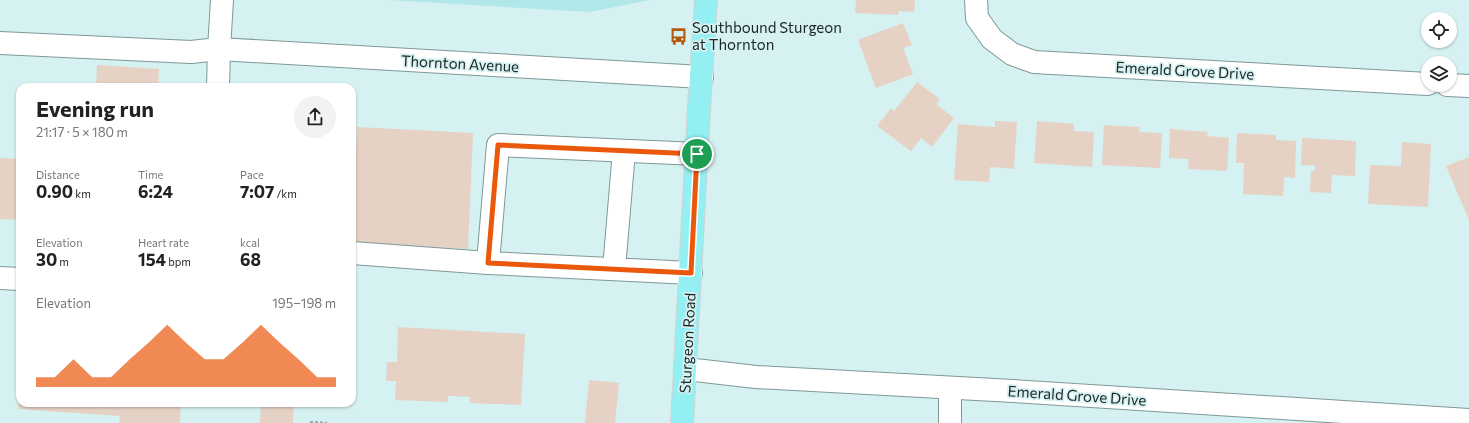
<!DOCTYPE html>
<html lang="en">
<head>
<meta charset="utf-8">
<style>
  :root { --surface:#fff; --page:#f2f2f2; --text:#222; --muted:#767676; --accent:#ea580c }
  body { margin:0; font-family:Commissioner,sans-serif; background:var(--page); color:var(--text); height:100vh; display:flex; flex-direction:column; font-size:15px; white-space:nowrap }
  * { box-sizing:border-box; margin:0 }
  p { font-size:13px; color:var(--muted) }
  .icon { flex:none; width:22px; height:22px; fill:none; stroke:currentColor; stroke-width:2; stroke-linecap:round; stroke-linejoin:round }
  .map { position:relative; flex:1; overflow:hidden }
  .sheet { position:absolute; left:16px; top:83px; width:340px; height:324px; display:flex; flex-direction:column; background:var(--surface); border-radius:12px; box-shadow:0 1px 3px #0004 }
  .sheet>* { flex:none }
  .buttons { position:absolute; left:1421px; top:12px; display:grid; gap:8px }
  .buttons a { display:grid; place-items:center; width:36px; height:36px; border-radius:50%; background:var(--surface); box-shadow:0 1px 3px #0004; font-size:20px }
  .pin { position:absolute; display:grid; place-items:center; width:34px; height:34px; color:#fff; margin:-17px; border:2px solid #fff; border-radius:50%; box-shadow:0 1px 4px #0007 }
  .round { display:grid; place-items:center; flex:none; width:42px; height:42px; border-radius:21px; background:var(--page) }
  .head { display:flex; align-items:center; justify-content:space-between; height:68px; padding:0 20px }
  h1 { font-size:22px; font-weight:700; line-height:30px }
  .stats { display:grid; grid-template-columns:repeat(3,1fr); gap:6px; height:68px; padding:4px 20px }
  .stats div { display:grid; align-content:center }
  .stats b { font-size:17px; font-weight:700 }
  .stats small { font-size:11px; font-weight:400 }
  .stats p { font-size:11px }
  .chart { height:112px; padding:8px 20px }
  .chart p { display:flex; justify-content:space-between }
  .chart svg { width:100%; height:72px; margin-top:4px; fill:var(--accent); opacity:.7 }
  .map>svg:first-child { display:block }
  .green { fill:#b1e7e8 }
  .building { fill:#e6d1c5 }
  .lines { fill:none; stroke-linecap:round; stroke-linejoin:round }
  .minor-casing { stroke:#7f9898; stroke-width:24 }
  .major-casing { stroke:#d1d3d3; stroke-width:24 }
  .path { stroke:#97acac; stroke-width:2.5; stroke-dasharray:3 2; stroke-linecap:butt }
  .minor { stroke:#fff; stroke-width:22 }
  .major { stroke:#93eff1; stroke-width:22 }
  .route-casing { stroke:#fff; stroke-width:8 }
  .route { stroke:#ea580c; stroke-width:5 }
  .labels { text-anchor:middle; dominant-baseline:central; stroke-width:3.5; stroke-linejoin:round; paint-order:stroke }
  .poi-label { font-size:15px; fill:#1b2525; stroke:#d6f1f1; text-anchor:start }
  .street-label { font-size:15px; fill:#1b2525; stroke:#d6f1f1 }
</style>
</head>
<body>
<div class="map">
<svg width="1469" height="423" viewBox="0 0 1469 423">
  <rect width="100%" height="100%" fill="#d6f1f1"/>
  <!-- green -->
  <path class="green" d="M389,0H650L589,12Z"/>
  <!-- building -->
  <path class="building" d="M856,0H915L914,12L899,11L898,15L855,13Z
    M903,23L912,45L903,48L913,74L876,88L858,40Z
    M97,65L159,69L158,87H96Z
    M917,82L940,99L936,104L954,118L932,147L921,138L911,151L877,126L891,108L894,111Z
    M995,121L1017,122L1014,169L990,167L989,182L954,180L958,124L995,127Z
    M1037,121L1074,124V131L1094,132L1092,167L1034,163Z
    M1104,125L1140,127L1139,132L1162,133L1160,168L1102,165Z
    M357,127L473,133L468,249L352,243Z
    M1170,129L1208,132L1207,136L1229,138L1227,171L1188,169L1189,159L1169,158Z
    M1237,133L1276,135V140L1296,141L1295,178L1284,177L1283,196L1243,194L1244,163H1236Z
    M1302,138L1356,141L1355,176L1332,175L1331,193L1310,192L1311,171H1315V166L1301,165Z
    M1402,142L1431,144L1428,207L1368,204L1370,165L1401,166Z
    M1469,157V220L1446,166Z
    M0,158L20,159V220L0,219Z
    M398,327L525,334L521,405L470,403V397L448,396V402L395,400L396,381H386L387,362H397Z
    M589,380L619,383L615,423H585Z
    M19,399L20,400V403H181L180,423H119L120,416L18,409Z
    M261,403H294L293,423H260Z"/>
  <g class="lines">
    <defs>
      <path id="minor" d="M976,0L977,18L992,39L1012,54L1034,62L1428,84
        M0,43L191,52L219,49L702,77
        M1447,85L1469,86
        M218,87L219,49L222,0
        M352,253L488,263L691,273
        M488,263L498,145L697,154
        M614,269L624,151
        M0,278L20,279
        M686,369L756,377L1013,391L1469,420
        M950,423V388"/>
      <path id="major" d="M682,423L699,108L706,0"/>
    </defs>
    <!-- minor casing -->
    <use href="#minor" class="minor-casing"/>
    <!-- major casing -->
    <use href="#major" class="major-casing"/>
    <!-- path -->
    <path class="path" d="M310,422L327,423"/>
    <!-- minor -->
    <use href="#minor" class="minor"/>
    <!-- major -->
    <use href="#major" class="major"/>
  </g>
  <g class="lines">
    <defs>
      <path id="route" d="M498,145L697,154L691,273L488,263Z"/>
    </defs>
    <!-- route casing -->
    <use href="#route" class="route-casing"/>
    <!-- route -->
    <use href="#route" class="route"/>
  </g>
  <!-- icons -->
  <defs>
    <symbol id="bus-bare" viewBox="-9 -9 18 18"><path d="M-5-6H5V4H4V6H2V4H-2V6H-4V4H-5ZM-3.5-4V0h7V-4ZM-3.5 1.2v1.5H-2V1.2ZM2 1.2v1.5H3.5V1.2Z" fill="#b75906" stroke="#d6f1f1" stroke-width="2.5" paint-order="stroke"/></symbol>
  </defs>
  <g fill-rule="evenodd">
    <use href="#bus-bare" x="666" y="24" width="25" height="25"/>
  </g>
  <g class="labels">
    <!-- poi labels -->
    <g class="poi-label">
      <text x="692" y="27">Southbound Sturgeon<tspan x="692" dy="17">at Thornton</tspan></text>
    </g>
    <!-- street labels -->
    <g class="street-label">
      <text transform="translate(460 63) rotate(3)">Thornton Avenue</text>
      <text transform="translate(1185 70) rotate(3)">Emerald Grove Drive</text>
      <text transform="translate(687 343) rotate(-87)">Sturgeon Road</text>
      <text transform="translate(1077 395) rotate(4)">Emerald Grove Drive</text>
    </g>
  </g>
</svg>
<div class="buttons">
<a><svg class="icon" aria-label="locate" viewBox="0 0 24 24"><circle cx="12" cy="12" r="6"/><path d="M12 2v4M12 18v4M2 12h4M18 12h4"/></svg></a>
<a><svg class="icon" aria-label="layers" viewBox="0 0 24 24"><path d="M12 4l9 5-9 5-9-5zM3 14l9 5 9-5"/></svg></a>
</div>
<div class="pin" style="left:697px;top:154px;background:#1e9e55"><svg class="icon" aria-label="arrive" viewBox="0 0 24 24"><path d="M6 21V4h12l-3 4 3 4H6"/></svg></div>
<section class="sheet">
<div class="head"><div><h1>Evening run</h1><p>21:17 · 5 × 180 m</p></div><a class="round"><svg class="icon" aria-label="share" viewBox="0 0 24 24"><path d="M12 15V3M7 8l5-5 5 5M5 13v7h14v-7"/></svg></a></div>
<div class="stats">
<div><p>Distance</p><b>0.90<small> km</small></b></div>
<div><p>Time</p><b>6:24</b></div>
<div><p>Pace</p><b>7:07<small> /km</small></b></div>
</div>
<div class="stats">
<div><p>Elevation</p><b>30<small> m</small></b></div>
<div><p>Heart rate</p><b>154<small> bpm</small></b></div>
<div><p>kcal</p><b>68</b></div>
</div>
<div class="chart"><p><span>Elevation</span>195–198 m</p>
<svg viewBox="0 0 160 44" preserveAspectRatio="none"><path d="M0 44V38L10 38L20 27L30 38L40 38L50 27L60 17L70 6L80 17L90 27L100 27L110 17L120 6L130 17L140 27L150 38L160 38V44z"/></svg>
</div>
</section>
</div>
</body>
</html>
